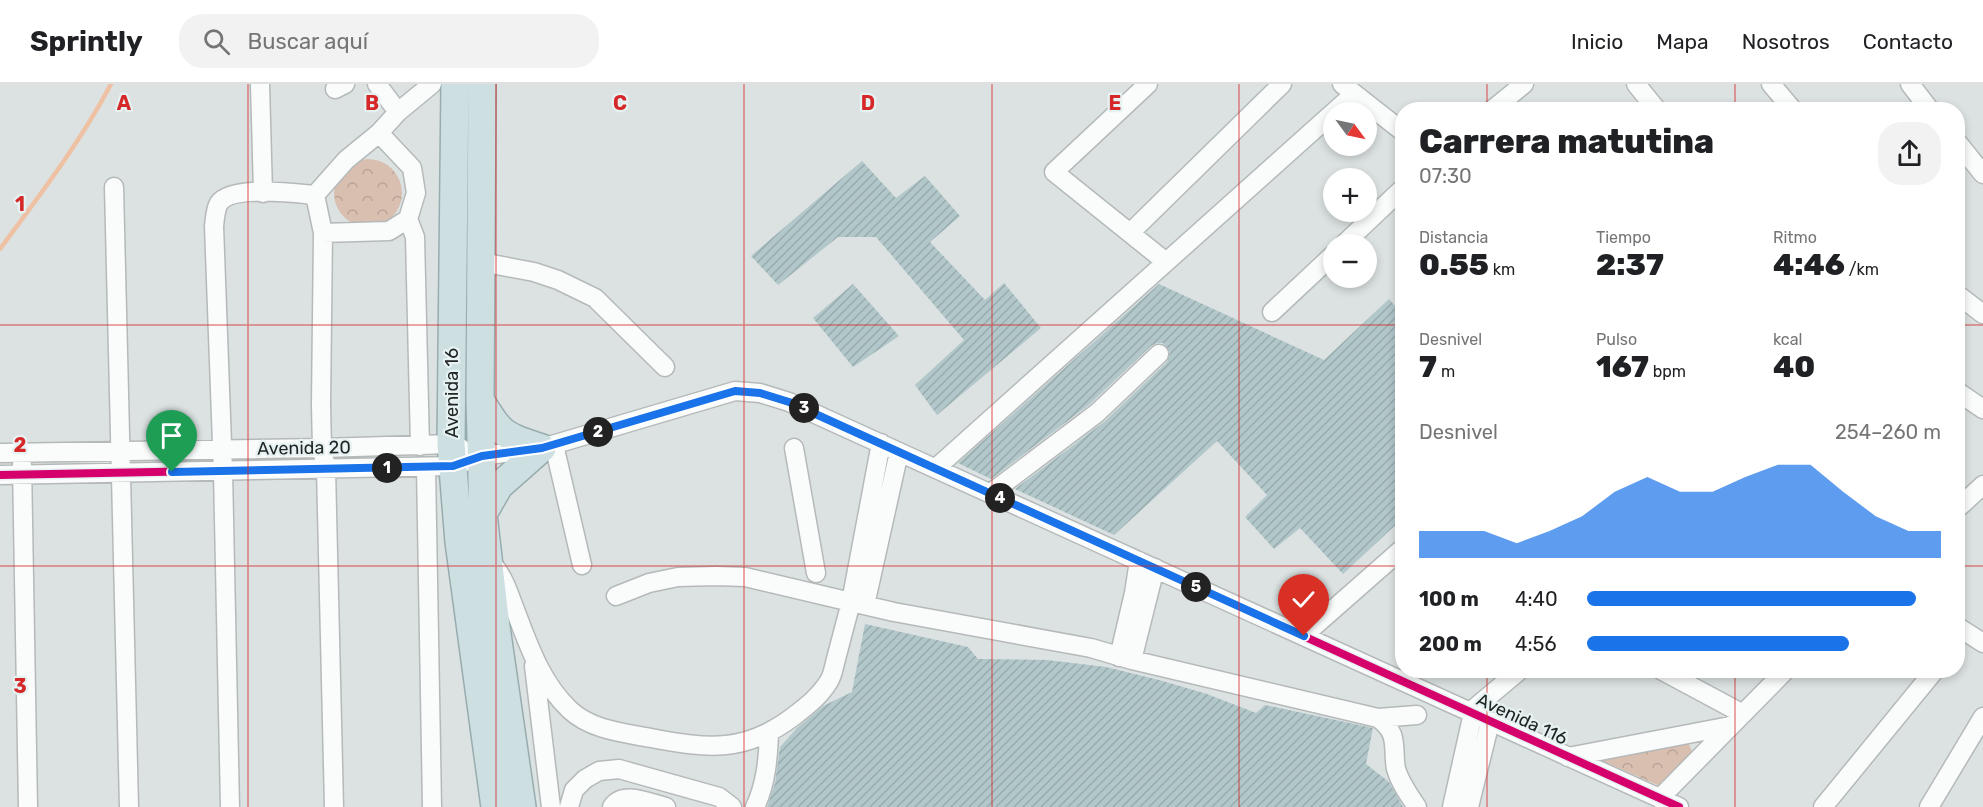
<!DOCTYPE html>
<html lang="es">
<head>
<meta charset="utf-8">
<style>
  :root { --surface:#fff; --page:#f2f2f2; --text:#202124; --muted:#757577; --line:#e0e0e0; --accent:#1a73e8 }
  body { margin:0; font-family:Rubik,sans-serif; background:var(--page); color:var(--text); height:100vh; display:flex; flex-direction:column; font-size:22px; white-space:nowrap }
  * { box-sizing:border-box; margin:0 }
  p { font-size:20px; color:var(--muted) }
  .icon { flex:none; width:33px; height:33px; fill:none; stroke:currentColor; stroke-width:2; stroke-linecap:round; stroke-linejoin:round }
  .map { position:relative; flex:1; overflow:hidden }
  .drawer { position:absolute; left:1395px; top:18px; width:570px; height:576px; display:flex; flex-direction:column; background:var(--surface); border-radius:24px; box-shadow:0 3px 9px #0003 }
  .drawer>* { flex:none }
  .needle { width:39px; rotate:123deg }
  .tools { position:absolute; left:1323px; top:18px; display:grid; gap:12px }
  .tools a { display:grid; place-items:center; width:54px; height:54px; border-radius:50%; background:var(--surface); box-shadow:0 3px 9px #0003; font-size:30px }
  .pin { position:absolute; display:grid; place-items:center; width:51px; height:51px; color:#fff; margin:-62px -26px; border-radius:50% 50% 50% 0; rotate:-45deg; box-shadow:0 0 6px #0007 }
  .pin .icon { rotate:45deg }
  .km { position:absolute; width:30px; height:30px; margin:-15px; border-radius:50%; background:#222; color:#fff; font-size:16px; line-height:30px; text-align:center }
  .round { display:grid; place-items:center; flex:none; width:63px; height:63px; border-radius:24px; background:var(--page) }
  .head { display:flex; align-items:center; justify-content:space-between; height:102px; padding:0 24px }
  h1 { font-size:33px; font-weight:800; line-height:45px }
  .metrics { display:grid; grid-template-columns:repeat(3,1fr); gap:9px; height:102px; padding:6px 24px }
  .metrics div { display:grid; align-content:center }
  .metrics b { font-size:30px; font-weight:800 }
  .metrics small { font-size:16px; font-weight:400 }
  .metrics p { font-size:16px }
  .chart { height:168px; padding:12px 24px }
  .chart p { display:flex; justify-content:space-between }
  .chart svg { width:100%; height:108px; margin-top:6px; fill:var(--accent); opacity:.7 }
  ul { padding:0 24px; list-style:none; font-size:20px }
  li { display:grid; grid-template-columns:96px 72px 1fr; align-items:center; height:45px }
  li i { height:15px; border-radius:8px; background:var(--accent) }
  header { display:flex; align-items:center; gap:36px; box-sizing:border-box; height:84px; padding:0 30px; background:var(--surface); border-bottom:2px solid var(--line) }
  header strong { font-size:28px }
  nav { display:flex; gap:33px; margin-inline-start:auto; font-size:21px }
  .search { width:420px; height:54px; background:var(--page); display:flex; align-items:center; gap:15px; box-sizing:border-box; padding:0 21px; border-radius:24px; color:var(--muted); font-size:22px }
  .map>svg:first-child { display:block }
  .park { fill:url(#park-crowns) }
  .lines { fill:none; stroke-linecap:round; stroke-linejoin:round }
  .stream { stroke:#efc1a4; stroke-width:4.5 }
  .building { fill:url(#building-hatch) }
  .minor-casing { stroke:#b5b9b9; stroke-width:21 }
  .highway-casing { stroke:#97acae; stroke-width:30 }
  .minor { stroke:#fafbfb; stroke-width:18 }
  .highway { stroke:#cedfe2; stroke-width:27 }
  .cycleway-casing { stroke:#e6f1f2; stroke-width:11 }
  .cycleway { stroke:#d6006c; stroke-width:8 }
  .route-casing { stroke:#fff; stroke-width:12 }
  .route { stroke:#1a73e8; stroke-width:8 }
  .grid { fill:none; stroke:#d62828; stroke-width:1.5; stroke-opacity:0.55 }
  .labels { text-anchor:middle; dominant-baseline:central; stroke-width:4.5; stroke-linejoin:round; paint-order:stroke }
  .street-label { font-size:18px; fill:#212525; stroke:#e6f1f2 }
  .grid-label { font-size:20px; text-anchor:middle; font-weight:bold; fill:#d62828; stroke:#e6f1f2; stroke-width:4.5; stroke-linejoin:round; paint-order:stroke }
</style>
</head>
<body>
<header>
<strong>Sprintly</strong>
<div class="search"><svg class="icon" aria-label="search" viewBox="0 0 24 24"><circle cx="10" cy="10" r="6"/><path d="M15 15l6 6"/></svg>Buscar aquí</div>
<nav><a>Inicio</a><a>Mapa</a><a>Nosotros</a><a>Contacto</a></nav>
</header>
<div class="map">
<svg width="1983" height="723" viewBox="0 0 1983 723">
  <defs>
    <pattern id="park-crowns" width="20" height="18" patternUnits="userSpaceOnUse" patternTransform="scale(1.5)"><rect width="20" height="18" fill="#d8bfaf"/><path d="M2 6a3 3 0 1 1 6 0M12 15a3 3 0 1 1 6 0" fill="none" stroke="#b9a496"/></pattern>
    <pattern id="building-hatch" width="6" height="6" patternUnits="userSpaceOnUse" patternTransform="scale(1.5)"><rect width="6" height="6" fill="#b1c7ca"/><path d="M-1 1l2-2M0 6l6-6M5 7l2-2" fill="none" stroke="#98abad"/></pattern>
  </defs>
  <rect width="100%" height="100%" fill="#dce2e2"/>
  <!-- park -->
  <path class="park" d="M334 109a34 34 0 1 1 68 0a34 34 0 1 1-68 0Z
    M1688,658L1694,672L1662,703L1593,673Z"/>
  <g class="lines">
    <!-- stream -->
    <path class="stream" d="M0,165C39,112 80,59 111,0"/>
  </g>
  <!-- building -->
  <path class="building" d="M862,77L896,114L925,92L960,132L930,158L985,216L1004,199L1041,244L937,331L915,301L964,256L876,153H838L778,201L751,172Z
    M853,200L899,252L853,283L813,234Z
    M1159,200L1324,276L1389,215L1402,230V435L1343,490L1300,444L1274,465L1245,433L1267,411L1217,357L1114,451L1015,405L1104,338L1167,278L1170,268L1163,259H1157L1151,262L1090,320L991,395L958,379Z
    M865,540L968,563L978,575L1047,576L1106,583L1159,596L1207,610L1256,629L1265,621L1373,644L1366,680L1389,698L1403,723H767L775,699L780,663L797,644L823,622L852,608Z"/>
  <g class="lines">
    <defs>
      <path id="minor" d="M260,0L263,109
        M377,0L398,28
        M1148,0L1054,88L1166,178
        M1342,0L1402,47
        M1636,0L1657,26
        M1771,0L1793,26
        M1910,0L1930,26
        M335,5L345,0
        M1492,26L1524,0
        M1958,59L1983,90
        M114,103L129,723
        M408,135L415,153L420,362
        M323,149L389,147L408,135L416,109L412,84L379,49
        M1130,149L1282,0
        M1344,160L1402,105
        M481,178L534,188L558,196L595,214L665,283
        M1958,211L1983,230
        M1272,228L1334,170
        M1958,308L1983,325
        M554,361L582,481
        M794,364L816,489
        M0,369L322,364L451,360L461,364
        M22,380L28,723
        M426,383L432,723
        M936,384L1354,10
        M0,391L453,382L482,372L542,364L735,307L760,309L789,318L1679,723
        M991,409L1097,329L1159,270
        M1958,424L1983,401
        M492,479C503,492 508,507 514,523C528,560 541,599 570,626C591,646 625,649 651,654C708,665 746,669 794,632C807,622 820,612 829,597C833,591 834,582 836,575C841,556 846,537 851,518L894,528L1091,564L1132,576L1378,634C1400,650 1392,663 1396,685C1400,699 1409,711 1417,723
        M616,512L649,499L678,493L716,492L745,493L851,518L881,359
        M865,521L899,368
        M1958,543L1983,559
        M1303,552L1402,465
        M1119,573L1134,509L1139,477
        M1132,576L1155,484
        M534,582L551,723
        M1661,586L1743,630
        M1470,628L1520,586
        M1378,634L1417,631
        M1568,673L1730,642
        M230,723L223,387L214,142C215,135 215,126 219,119C232,101 294,109 315,111
        M334,723L326,385L322,364L321,321L323,149L315,111L346,76L379,49L398,28L432,0
        M569,723L574,706L585,695L599,687L619,685L719,713L732,723
        M612,723C623,706 649,719 666,723
        M755,723C766,700 768,675 769,650
        M1452,723L1473,629
        M1469,723L1490,638
        M1667,723L1660,714L1786,586
        M1823,723L1935,586
        M1929,723L1983,633"/>
      <path id="highway" d="M455,0L451,360L459,458L495,723
        M482,0L480,315L483,430L496,543L522,723
        M480,316C502,351 502,351 542,364
        M483,430L499,402L542,364"/>
    </defs>
    <!-- minor casing -->
    <use href="#minor" class="minor-casing"/>
    <!-- highway casing -->
    <use href="#highway" class="highway-casing"/>
    <!-- minor -->
    <use href="#minor" class="minor"/>
    <!-- highway -->
    <use href="#highway" class="highway"/>
    <defs>
      <path id="cycleway" d="M0,391L453,382L482,372L542,364L735,307L760,309L789,318L1679,723"/>
    </defs>
    <!-- cycleway casing -->
    <use href="#cycleway" class="cycleway-casing"/>
    <!-- cycleway -->
    <use href="#cycleway" class="cycleway"/>
  </g>
  <g class="lines">
    <defs>
      <path id="route" d="M172,388L453,382L482,372L542,364L735,307L760,309L789,318L1304,552"/>
    </defs>
    <!-- route casing -->
    <use href="#route" class="route-casing"/>
    <!-- route -->
    <use href="#route" class="route"/>
  </g>
  <!-- grid -->
  <path class="grid" d="M248,0V723M496,0V723M744,0V723M992,0V723M1239,0V723M1487,0V26M1735,0V26M0,241H1402M1958,241H1983M0,482H1402M1958,482H1983M1487,586V723M1735,586V723"/>
  <g class="labels">
    <!-- street labels -->
    <g class="street-label">
      <text transform="translate(452 309) rotate(-90)">Avenida 16</text>
      <text transform="translate(304 364) rotate(-1)">Avenida 20</text>
      <text transform="translate(1522 635) rotate(25)">Avenida 116</text>
    </g>
  </g>
  <g class="grid-label">
    <text x="124" y="26">A</text>
    <text x="372" y="26">B</text>
    <text x="620" y="26">C</text>
    <text x="868" y="26">D</text>
    <text x="1115" y="26">E</text>
    <text x="20" y="127">1</text>
    <text x="20" y="368">2</text>
    <text x="20" y="609">3</text>
  </g>
</svg>
<div class="tools">
<a><svg class="needle" viewBox="-14 -14 28 28"><path d="M0-13l5 13h-10z" fill="#e53935"/><path d="M0 13l5-13h-10z" fill="#757577"/></svg></a>
<a>+</a>
<a>−</a>
</div>
<div class="pin" style="left:172px;top:388px;background:#1e9e55"><svg class="icon" aria-label="arrive" viewBox="0 0 24 24"><path d="M6 21V4h12l-3 4 3 4H6"/></svg></div>
<div class="pin" style="left:1304px;top:552px;background:#d93025"><svg class="icon" aria-label="check" viewBox="0 0 24 24"><path d="M5 12l5 5 9-10"/></svg></div>
<b class="km" style="left:387px;top:384px">1</b>
<b class="km" style="left:598px;top:348px">2</b>
<b class="km" style="left:804px;top:324px">3</b>
<b class="km" style="left:1000px;top:414px">4</b>
<b class="km" style="left:1196px;top:503px">5</b>
<section class="drawer">
<div class="head"><div><h1>Carrera matutina</h1><p>07:30</p></div><a class="round"><svg class="icon" aria-label="share" viewBox="0 0 24 24"><path d="M12 15V3M7 8l5-5 5 5M5 13v7h14v-7"/></svg></a></div>
<div class="metrics">
<div><p>Distancia</p><b>0.55<small> km</small></b></div>
<div><p>Tiempo</p><b>2:37</b></div>
<div><p>Ritmo</p><b>4:46<small> /km</small></b></div>
</div>
<div class="metrics">
<div><p>Desnivel</p><b>7<small> m</small></b></div>
<div><p>Pulso</p><b>167<small> bpm</small></b></div>
<div><p>kcal</p><b>40</b></div>
</div>
<div class="chart"><p><span>Desnivel</span>254–260 m</p>
<svg viewBox="0 0 160 44" preserveAspectRatio="none"><path d="M0 44V33L10 33L20 33L30 38L40 33L50 27L60 17L70 11L80 17L90 17L100 11L110 6L120 6L130 17L140 27L150 33L160 33V44z"/></svg>
</div>
<ul>
<li><b>100 m</b>4:40<i style="width:93%"></i></li>
<li><b>200 m</b>4:56<i style="width:74%"></i></li>
</ul>
</section>
</div>
</body>
</html>
